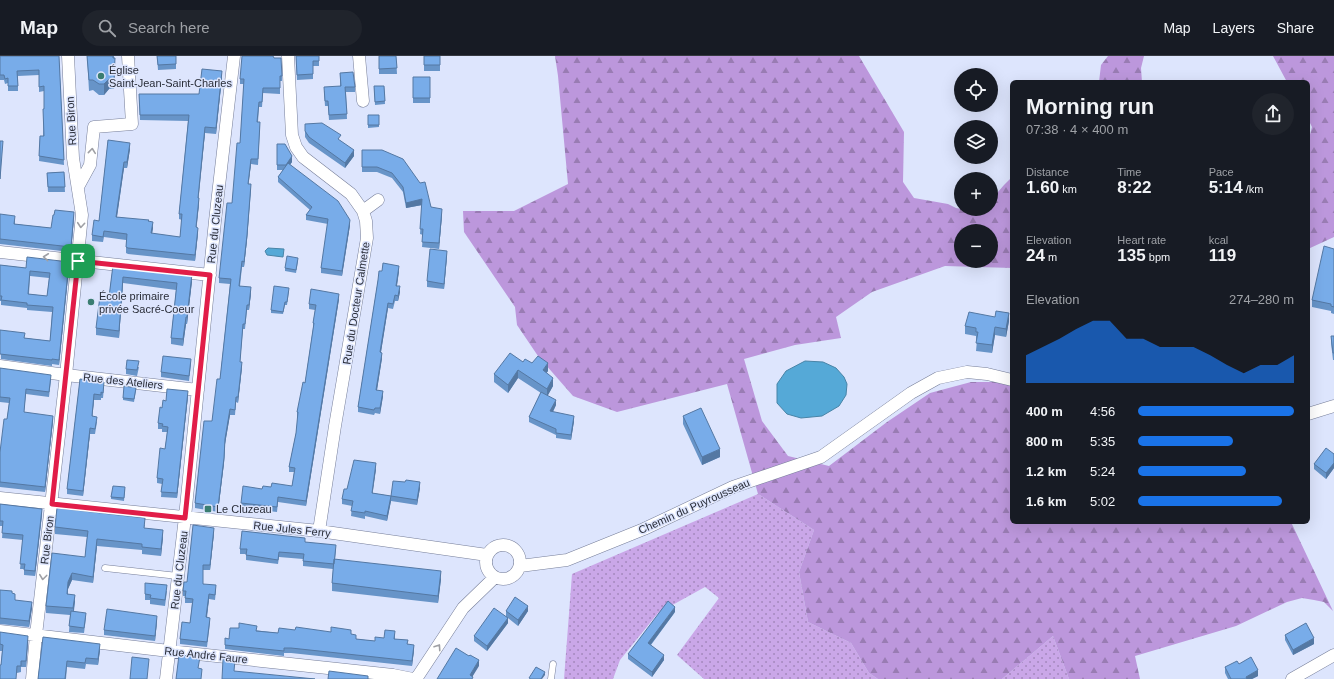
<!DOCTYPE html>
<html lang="en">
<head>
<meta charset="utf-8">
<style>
  :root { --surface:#171b24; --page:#20242c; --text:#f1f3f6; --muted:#9ea1a6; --line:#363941; --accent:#1a73e8 }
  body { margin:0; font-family:Helvetica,sans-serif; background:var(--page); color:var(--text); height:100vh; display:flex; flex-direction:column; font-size:15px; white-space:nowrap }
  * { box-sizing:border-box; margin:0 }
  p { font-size:13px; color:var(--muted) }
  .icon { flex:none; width:22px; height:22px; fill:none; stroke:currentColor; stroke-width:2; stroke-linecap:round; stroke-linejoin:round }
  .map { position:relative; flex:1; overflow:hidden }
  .sheet { position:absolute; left:1010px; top:24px; width:300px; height:444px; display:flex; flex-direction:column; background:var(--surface); border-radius:6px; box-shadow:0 4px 16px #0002 }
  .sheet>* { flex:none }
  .tools { position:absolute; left:954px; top:12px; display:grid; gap:8px }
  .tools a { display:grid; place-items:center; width:44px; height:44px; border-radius:50%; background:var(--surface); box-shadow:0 4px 16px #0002; font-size:20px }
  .pin { position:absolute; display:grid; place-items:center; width:34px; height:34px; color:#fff; margin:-17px; border-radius:8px; box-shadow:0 2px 6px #0006 }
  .round { display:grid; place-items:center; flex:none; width:42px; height:42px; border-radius:21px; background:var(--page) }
  .overview { display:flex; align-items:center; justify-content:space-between; height:68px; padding:0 16px }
  h1 { font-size:22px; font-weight:700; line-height:30px }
  .figures { display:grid; grid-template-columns:repeat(3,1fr); gap:6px; height:68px; padding:4px 16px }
  .figures div { display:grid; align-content:center }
  .figures b { font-size:17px; font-weight:700 }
  .figures small { font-size:11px; font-weight:400 }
  .figures p { font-size:11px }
  .chart { height:112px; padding:8px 16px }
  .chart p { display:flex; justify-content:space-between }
  .chart svg { width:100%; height:72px; margin-top:4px; fill:var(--accent); opacity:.7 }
  ul { padding:0 16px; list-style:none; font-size:13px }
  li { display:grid; grid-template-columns:64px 48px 1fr; align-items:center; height:30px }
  li i { height:10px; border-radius:5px; background:var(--accent) }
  header { display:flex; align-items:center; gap:24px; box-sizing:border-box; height:56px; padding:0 20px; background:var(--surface); border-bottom:1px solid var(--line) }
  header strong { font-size:19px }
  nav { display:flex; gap:22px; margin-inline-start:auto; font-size:14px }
  .search { width:280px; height:36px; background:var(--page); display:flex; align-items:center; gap:10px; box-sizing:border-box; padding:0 14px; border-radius:22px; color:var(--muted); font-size:15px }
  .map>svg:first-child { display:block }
  .grass { fill:url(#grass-dots) }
  .forest { fill:url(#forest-firs); fill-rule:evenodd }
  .water { fill:#55a9d7; stroke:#4884a7 }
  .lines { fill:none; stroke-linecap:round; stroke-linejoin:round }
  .service-casing { stroke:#767e99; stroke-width:7 }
  .minor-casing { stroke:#767e99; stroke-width:13 }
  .service { stroke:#fff; stroke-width:6 }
  .minor { stroke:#fff; stroke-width:12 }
  .wall { fill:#6794c8; fill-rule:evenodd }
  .shaded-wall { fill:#5478a3 }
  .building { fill:#78ace9; stroke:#5478a3; fill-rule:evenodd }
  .oneway { stroke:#9fa0a5 }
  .route-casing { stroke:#fff; stroke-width:8 }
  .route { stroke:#e11d48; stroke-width:5 }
  .poi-dot { fill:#3a7d71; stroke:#dde5fd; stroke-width:1.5 }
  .labels { text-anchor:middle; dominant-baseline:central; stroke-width:3; stroke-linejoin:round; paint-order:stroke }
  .poi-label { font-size:11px; fill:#292d38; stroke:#dde5fd; text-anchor:start }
  .street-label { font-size:11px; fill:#292d38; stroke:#dde5fd }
</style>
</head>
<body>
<header>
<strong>Map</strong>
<div class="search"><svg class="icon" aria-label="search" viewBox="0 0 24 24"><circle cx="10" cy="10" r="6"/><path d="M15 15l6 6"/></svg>Search here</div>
<nav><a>Map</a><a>Layers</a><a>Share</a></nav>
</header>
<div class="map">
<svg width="1334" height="623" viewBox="0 0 1334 623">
  <defs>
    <pattern id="grass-dots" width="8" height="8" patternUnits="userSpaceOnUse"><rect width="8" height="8" fill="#caa7e8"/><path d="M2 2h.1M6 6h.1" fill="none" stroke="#a488bd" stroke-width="1.8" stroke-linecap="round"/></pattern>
    <pattern id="forest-firs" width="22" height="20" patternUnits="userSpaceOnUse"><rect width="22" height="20" fill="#bc97dc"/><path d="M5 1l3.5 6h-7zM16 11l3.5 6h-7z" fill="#997cb3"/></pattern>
  </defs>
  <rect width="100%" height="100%" fill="#dde5fd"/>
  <!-- grass -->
  <path class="grass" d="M758,438L814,474L799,516L808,566L851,587L869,617L878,623H704L677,599L719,542L705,531L658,557L620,604L613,623H564L572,518Z
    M1053,580L1069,623H1002Z"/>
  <!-- forest -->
  <path class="forest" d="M555,0H859L904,76L903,126L914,142L948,148L956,152L973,155L977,153H991V144L1004,129L1012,121V212L945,210L872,236L836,261L841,282L795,289L744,303L762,365L788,400L829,410L887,366L930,337L971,326H1000L1012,330V466H1291L1333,555L1324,546L1314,544L1302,542L1287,546L1236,570L1135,600L1140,623H1069L1053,580L1002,623H878L869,617L851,587L808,566L799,516L814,474L758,438L727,328L617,356L573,340L538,300L517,269L515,251L464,176L463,155H514L568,128L558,20ZM961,175H991V205H961Z
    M1108,0H1144L1141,12L1142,26H1099L1101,9Z
    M1273,0H1334V181L1308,193V86L1312,71L1308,63V26H1287Z"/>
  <!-- water -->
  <path class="water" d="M268,192L284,193L283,201L267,199L265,195Z
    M805,305L823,306L836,312L844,321L847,328L846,339L839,350L822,360L801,362L787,358L777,347V328L786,315Z"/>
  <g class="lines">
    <defs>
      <path id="service" d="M105,512L178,520
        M551,623L553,608"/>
      <path id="minor" d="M288,0L292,79L296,91L303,101L351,138L363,155L366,165L367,182L335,370L319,475
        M359,0L363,45
        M78,131L90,109L94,71L132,68L128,0
        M363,155L378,144
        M0,196L210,219
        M0,310L66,319L198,334
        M1308,358L1334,350
        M0,442L319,475L487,499
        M486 506a17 17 0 1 1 34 0a17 17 0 1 1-34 0Z
        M520,510L567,504L644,473L733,431L821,401L911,337L938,322L967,316L987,318L1012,324
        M0,575L169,595L393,619L413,623
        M32,623L36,579L66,319L82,159L73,102L68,0
        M166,623L185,461L215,165L234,0
        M416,623L463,552L495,521
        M1292,623L1334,599"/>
    </defs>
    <!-- service casing -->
    <use href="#service" class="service-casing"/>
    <!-- minor casing -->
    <use href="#minor" class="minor-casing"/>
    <!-- service -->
    <use href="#service" class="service"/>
    <!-- minor -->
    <use href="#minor" class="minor"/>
  </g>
  <!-- wall -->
  <path class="wall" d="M0,0H59L64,109L39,105L40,80H43L44,53V35L39,36V19L18,20V35H8V27L5,28L4,24H0Z
    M87,0H114L115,13L114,33H109L104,39H99L93,34L89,35Z
    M157,0H176V13L158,14Z
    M296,0H319V10H313V23L297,24Z
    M379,0H396L397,18H379Z
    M424,0H440V15H424Z
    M274,2L282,20V25H280V38L263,37L262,51H259L258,66L260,71L258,109L251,108L248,128L251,134L247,184L244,211H242L240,230L251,237L249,254H247L245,273H243L240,306L242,311L238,347L236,346L235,359H230L225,388L224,407L218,456L195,452V447L212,365L220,323L230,228L219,227V222L232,147L240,87L244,28H240V23Z
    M340,17L355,31V36H346L347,63L329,64L328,50H325L324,35L340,30Z
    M222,21L216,78L205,77L198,142L199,148L196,171L198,177L195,205L128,198L126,197V184L104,181L103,186L92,185V179L99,165L108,84L130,93L127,112H124L117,161L149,165L153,172L152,178L180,181L182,164L179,163V158L188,65L140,64L139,38H199Z
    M413,21H430V47H413Z
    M374,30H384L385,48L375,49Z
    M368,59H379V71L368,72Z
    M305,68L341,85L354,100L345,112L309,87L305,81Z
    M277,88L292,106L290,109L350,169L342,220L321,217V212L328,168L306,164V159L310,154L278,126V121L283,114H277Z
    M362,94H382L431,151L442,159L439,193L422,191L423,179L420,178L422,149L406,152L403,136L392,122L377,116H362Z
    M64,116L65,136H48L47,117Z
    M0,158L15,165V168L51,172L74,161L71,196L0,188Z
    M1334,193V258L1331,257V255L1312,251V244Z
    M447,200L444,233L427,231V225Z
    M298,205L296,217L285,215V212Z
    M0,209L26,212L69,211L59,309L52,308V310L1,303L0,274L25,282L50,285L52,256L27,254V252L1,249V245H0ZM30,220L49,222L47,240L29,238Z
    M113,209L192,225L187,268H186L183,290L171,288V282L176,234L123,227L119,282L96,279V272L109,241Z
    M399,215L397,230L400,236L398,245H395L393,253L388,252L381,296L382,302L377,334L383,340L380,358L375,357L374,359L358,356V351L378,224Z
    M289,235L287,249H285L283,258L271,257V254Z
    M339,243L306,450L278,446L277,456L241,452V447L262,433L271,431L292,430L294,416H289V411L296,377L298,361H297V356L305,327L313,272V267L315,254L309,253V248Z
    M1009,265L1006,281L995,279L992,297L976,295L977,284H976V280L965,278V270Z
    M1331,280H1334V304H1333L1331,287Z
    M523,306L532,307L548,315L546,317L553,330L547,340L556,349L553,356L574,365L571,384L556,382V379L529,366V361L541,337L518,322L508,337L494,326V318Z
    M191,308L189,325L161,321V316Z
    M139,311L137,320L126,318V313Z
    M0,312L51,324L49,341L26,338L24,356L53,365L45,436L0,431V396L7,363L9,347L0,346Z
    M80,323L104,331L103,342H101V344H94L92,360L97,366L95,378H90L83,440L67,438V433Z
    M136,334L134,346L123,344V342Z
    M188,340L177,442L161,441L162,428L157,427V422L165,393L167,376H162V373H158V367L162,352L166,345Z
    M683,360L720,401L702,409L683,368Z
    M1334,398V412L1326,423L1314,413V408Z
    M376,413L372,437L391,440L420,432L417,449L391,445L387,465L365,460V463L351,460L352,450L342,448V443L347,433Z
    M125,433L124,445L111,443V441Z
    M0,448L42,458L35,520L24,519V513H20L23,484L2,482L3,470H0Z
    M145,469L144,472L163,481L161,500L142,498V494L97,490L93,527L72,524L68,533V538L75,545L74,555L86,562L84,577L69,576L70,559L46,557V550L85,501L87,481L55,478V471Z
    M214,477L210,514H203V528L216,534L215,544L209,543L207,562L210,567L207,591L180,588V583L190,567L192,547H185V540H183V535L187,526Z
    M305,486L336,494L335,503L441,523L438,547L332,535V527L333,513L303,510V503L279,501L278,508L246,504V498H240V493Z
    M0,534L12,537L15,544L32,552L29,571L0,568Z
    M167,535L165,550L150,548V544H145V538Z
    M506,555H528L518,570L508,562V567L487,595L474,585V580L506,560Z
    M675,556L651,589L664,604L652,621L628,603V598Z
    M157,565L155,585L104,579V574Z
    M239,572L278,577L295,574L351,578L356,583L375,585L395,580V583L408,588L414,594L412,610L291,597H284V600L225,593V589L229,583Z
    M0,576L28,586L26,611H21V616L17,617L1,609L2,595H0Z
    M1285,579L1314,588L1293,599L1285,584Z
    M43,581L100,594L98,609L86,608L85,613L67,611L66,623H38Z
    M1239,608L1258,620L1252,623H1228L1225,617V611Z"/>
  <!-- shaded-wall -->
  <path class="shaded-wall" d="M115,2V13L114,33V23Z
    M222,15V21L216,78V72Z
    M109,23V33L104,39V28Z
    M205,71V77L198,148V142Z
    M130,87V93L127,112V106Z
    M354,94V100L345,112V107Z
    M292,100V106L286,114V109Z
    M251,103V108L248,133V128Z
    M124,106V112L116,167V161Z
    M251,128L247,184L244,211V206Z
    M199,142V148L196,177V171Z
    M422,143V149L406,152V147Z
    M442,153V159L439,193V187Z
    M74,156V161L71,196V191Z
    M350,164V169L342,220V215Z
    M153,166V172L151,183V177Z
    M198,172V177L195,205V199Z
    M447,195V200L444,233V228Z
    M69,206V211L59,309V304Z
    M399,210V215L396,235V230Z
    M192,218V225L187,268V261Z
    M123,221V227L119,282V275Z
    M400,230V236L398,245V240Z
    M251,231V237L249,254V249Z
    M339,238V243L306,450V445Z
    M388,247V252L380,302V296Z
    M1009,257V265L1006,281V273Z
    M186,261V268L183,290V283Z
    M995,271V279L992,297V289Z
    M382,297V302L376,340V334Z
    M242,306V311L238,347V341Z
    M548,307V315L543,322V314Z
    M518,314V322L508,337V329Z
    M553,322V330L547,341V333Z
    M188,335V340L177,442V437Z
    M383,335V340L380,358V352Z
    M94,338V344L92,365V360Z
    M556,344V349L550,361V355Z
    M230,353V359L225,388L224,407L218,456V451L225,383Z
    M53,360V365L45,436V431Z
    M574,360V365L571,384V379Z
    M90,372V378L83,440V435Z
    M720,393V401L702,409V401Z
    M376,407V413L372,442V437Z
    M1334,407V412L1326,423V417Z
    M420,426V432L417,449V444Z
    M391,440V445L387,465V460Z
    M42,453V458L35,520V515Z
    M214,472V477L210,514V509Z
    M163,474V481L161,500V493Z
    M97,483V490L93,527V521Z
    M441,515V523L438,547V540Z
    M72,517V524L68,533L67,544L68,526Z
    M209,538V543L206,566V561Z
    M75,539V545L73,559V552Z
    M32,546V552L29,571V565Z
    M528,550V555L518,570V564Z
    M675,551V556L648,592V587Z
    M157,560V565L155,585V580Z
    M508,562V567L487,595V590Z
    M28,580V586L26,611V605Z
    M1314,582V588L1293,599V594Z
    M100,588V594L98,609V603Z
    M414,589V594L412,610V605Z
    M664,599V604L652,621V616Z
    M479,604V610L471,623L470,619Z
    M1258,614V620L1252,623H1246V621Z
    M545,616V619L542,623H541Z"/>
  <!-- building -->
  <path class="building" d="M0,0H59L64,104L39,100L40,80H44L43,53H44V30L39,31V14L17,15L18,30H8V22L5,23L4,19H0Z
    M87,0H113V2H115L114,23H109L104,28H99L93,24H89Z
    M157,0H176V8L158,9Z
    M242,0H273L274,2H281L282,20H280V32H263L262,46H259L257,66H260L258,103H251L248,128H251L247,179L244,206L242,205L239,230L251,231L249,249H247L245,268H243L240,306H242L238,341H236L235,354L230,353L225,383L224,402L218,451L195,447L204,365H212L217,323H220L231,223L219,222L227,147H232L237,87H240L244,23H240Z
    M296,0H319V5H313V18L297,19Z
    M379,0H396L397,12L379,13Z
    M424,0H440V9H424Z
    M202,13L222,15L216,72L205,71L198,142H199L196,171L198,172L195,199L128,192L126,191L127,178L104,175L103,181L92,179L94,164L99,165L108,84L130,87L127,106H124L116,161L149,164L148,165L153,166L151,177L180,181L182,158H179L189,59H140L139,38H199Z
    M353,16L355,31H345L347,58L329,59L328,45H325L324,31L341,30L340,17Z
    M413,21H430V42H413Z
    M374,30H384L385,45L375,46Z
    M368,59H379V69H368Z
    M322,67L341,79L338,83L354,94L345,107L309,81L305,75V68Z
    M0,85H3L0,123Z
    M277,88H285L292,100L286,109H277Z
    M362,94H382L403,103L420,127L425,126L431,151L442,153L439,187L422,186L423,173H420L422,143L406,147L403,131L392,117L377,111H362Z
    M288,107L338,145L350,164L342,215L321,212L328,163L306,159L312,151L278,121Z
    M64,116L65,131H48L47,117Z
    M55,154L74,156L71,191L0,183V158L15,160L14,168L51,172L53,159H54Z
    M1324,190L1334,193V251L1331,250V248L1312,244Z
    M430,193L447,195L444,228L427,225Z
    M287,200L298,202L296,214L285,212Z
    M27,201L69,206L59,304L52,303V304L0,298V274L25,277L24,282L50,285L53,251L27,249V247L1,244L2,240H0V209L26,212ZM30,215L50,217L47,240L28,238Z
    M383,207L399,210L396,230H400L398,240L395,239L393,248L388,247L380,296L382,297L376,334L383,335L380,352H375L374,354L358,351L378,224L379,215H382Z
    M113,209L192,218L187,261H186L183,283L171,282L177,227L123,221L119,275L96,272L100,240L109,241Z
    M274,230L289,232L287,246H285L283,256L271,254Z
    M311,233L339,238L306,445L278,441L277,451L241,447L243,430L262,433L263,430L271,431L272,427L292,430L295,412L289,411L296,377L298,356H297L303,326L305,327L314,267H313L316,249L309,248Z
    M996,255L1009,257L1006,273L995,271L992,289L976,287L978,276H976V272L965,270L969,256L995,261Z
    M1331,280H1334V297H1333Z
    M510,297L523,306L525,303L532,307L538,300L548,307L543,314L553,322L547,333L518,314L508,329L494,318Z
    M163,300L191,303L189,320L161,316Z
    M127,304L139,305L137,314L126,313Z
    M0,312L51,319L49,336L26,333L24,356L53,360L45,431L0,426V396L4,363H7L10,342L0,341Z
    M80,323L104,326L103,337L101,336V339L94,338L92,360L97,361L95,373L90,372L83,435L67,433Z
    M124,330L136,332L134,343L123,342Z
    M167,333L188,335L177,437L161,436L163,423L157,422L160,392L165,393L168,371L162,370L163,368L158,367L160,351L162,352L163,344L166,345Z
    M541,336L556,344L550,355L574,360L571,379L556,377V373L529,361Z
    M701,352L720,393L702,401L683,360Z
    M1326,392L1334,398V407L1326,417L1314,408Z
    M354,404L376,407L372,437L391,440L387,460L365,455V457L351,455L353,445L342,443L344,433H347Z
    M406,424L420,426L417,444L391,440L393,425L405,426Z
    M113,430L125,431L124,442L111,441Z
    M0,448L42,453L35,515L24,514L25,508H20L23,479L2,477L3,465H0Z
    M57,452L145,462L144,472L163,474L161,493L142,491V488L97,483L93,521L72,517L68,526L67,538L75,539L73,552L46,550L52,497L85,501L86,491L88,475L55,471Z
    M193,469L214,472L210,509H203V528L216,529L215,539L209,538L206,561L210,562L207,586L180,583L182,566L190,567L193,543L185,542L186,535H183L184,526H187Z
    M242,475L305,482V486L336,489L334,508L303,505L304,498L279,496L278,504L246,499L247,493H240Z
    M334,503L441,515L438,540L332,527Z
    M145,527L167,529L165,544L150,542L151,539L145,538Z
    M0,534L12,535V537L15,538V544L32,546L29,565L0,562Z
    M515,541L528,550L518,564L506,555Z
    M668,545L675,551L648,587L664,599L652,616L628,598Z
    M494,552L508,562L487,590L474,580Z
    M107,553L157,560L155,580L104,574Z
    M71,555L86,557L84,572L69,570Z
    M239,567L257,570L256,575L278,577L279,572L295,574L296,571L331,576V571L351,574V578L356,579V583L375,585V581L384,582L385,574L395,575L394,583L408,584L407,588L414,589L412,605L291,592H284V595L225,589V582L229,583L230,572H239Z
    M1306,567L1314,582L1293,594L1285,579Z
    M0,576L28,580L26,605H21V610H17L16,623H0V609H1L3,589L0,588Z
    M43,581L100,588L98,603L86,602L85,607L67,605L65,623H38Z
    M456,592L469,600L470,599L479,604L470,619L473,621L472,623H437Z
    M179,599L200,601L198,612L202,613L201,623H176Z
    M132,601L149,603L147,623H130Z
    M1251,601L1258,614L1246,621L1247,623H1231L1225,611L1237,605L1239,608Z
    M223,603L235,604L234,615L315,623H222Z
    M536,611L545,616L541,623H531L529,622Z
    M329,615L368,620V623H328Z"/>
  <!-- one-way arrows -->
  <defs><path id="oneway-chevron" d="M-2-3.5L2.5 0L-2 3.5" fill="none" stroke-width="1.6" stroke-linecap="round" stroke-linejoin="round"/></defs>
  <g class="oneway">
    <use href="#oneway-chevron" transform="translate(92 95) rotate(-84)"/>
    <use href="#oneway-chevron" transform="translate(81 169) rotate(95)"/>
    <use href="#oneway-chevron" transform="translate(46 201) rotate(-174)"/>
    <use href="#oneway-chevron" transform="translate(43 521) rotate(97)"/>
    <use href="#oneway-chevron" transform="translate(438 591) rotate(-56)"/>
  </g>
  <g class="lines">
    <defs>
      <path id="route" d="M78,205L210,219L185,462L52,448Z"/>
    </defs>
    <!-- route casing -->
    <use href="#route" class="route-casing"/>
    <!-- route -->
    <use href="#route" class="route"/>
  </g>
  <!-- markers -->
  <g class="poi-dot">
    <circle cx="101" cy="20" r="4"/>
    <circle cx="91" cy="246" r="4"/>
    <rect x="204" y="449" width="8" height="8" rx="2"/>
  </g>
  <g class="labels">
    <!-- poi labels -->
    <g class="poi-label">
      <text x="109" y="14">Église<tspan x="109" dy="13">Saint-Jean-Saint-Charles</tspan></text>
      <text x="99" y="240">École primaire<tspan x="99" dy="13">privée Sacré-Coeur</tspan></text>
      <text x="216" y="453">Le Cluzeau</text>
    </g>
    <!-- street labels -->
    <g class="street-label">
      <text transform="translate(71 65) rotate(-93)">Rue Biron</text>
      <text transform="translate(215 168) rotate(-84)">Rue du Cluzeau</text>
      <text transform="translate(356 247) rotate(-81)">Rue du Docteur Calmette</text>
      <text transform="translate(123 325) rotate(6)">Rue des Ateliers</text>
      <text transform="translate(694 450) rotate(-24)">Chemin du Puyrousseau</text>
      <text transform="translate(292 473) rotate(6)">Rue Jules Ferry</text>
      <text transform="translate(47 484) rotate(-83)">Rue Biron</text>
      <text transform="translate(179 514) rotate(-83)">Rue du Cluzeau</text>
      <text transform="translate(206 599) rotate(6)">Rue André Faure</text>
    </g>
  </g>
</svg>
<div class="tools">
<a><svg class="icon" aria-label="locate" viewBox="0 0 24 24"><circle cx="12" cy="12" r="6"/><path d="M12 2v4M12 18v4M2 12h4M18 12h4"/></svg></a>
<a><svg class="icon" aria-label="layers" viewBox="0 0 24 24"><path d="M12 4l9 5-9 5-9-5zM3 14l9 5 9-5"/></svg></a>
<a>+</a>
<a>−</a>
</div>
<div class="pin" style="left:78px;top:205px;background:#1e9e55"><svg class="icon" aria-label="arrive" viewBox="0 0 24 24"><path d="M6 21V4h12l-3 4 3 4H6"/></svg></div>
<section class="sheet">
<div class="overview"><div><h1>Morning run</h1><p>07:38 · 4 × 400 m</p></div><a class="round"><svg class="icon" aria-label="share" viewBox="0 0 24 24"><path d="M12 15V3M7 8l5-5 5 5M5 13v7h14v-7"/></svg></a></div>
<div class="figures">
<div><p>Distance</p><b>1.60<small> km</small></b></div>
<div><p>Time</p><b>8:22</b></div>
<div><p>Pace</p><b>5:14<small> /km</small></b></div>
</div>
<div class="figures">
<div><p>Elevation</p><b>24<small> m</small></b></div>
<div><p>Heart rate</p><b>135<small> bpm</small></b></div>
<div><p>kcal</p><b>119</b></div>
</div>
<div class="chart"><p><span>Elevation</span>274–280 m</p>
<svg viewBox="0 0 160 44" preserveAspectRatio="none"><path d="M0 44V27L10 22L20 17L30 11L40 6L50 6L60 17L70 17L80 22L90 22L100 22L110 27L120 33L130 38L140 33L150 33L160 27V44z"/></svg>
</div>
<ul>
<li><b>400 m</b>4:56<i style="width:100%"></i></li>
<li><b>800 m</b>5:35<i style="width:61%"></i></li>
<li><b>1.2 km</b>5:24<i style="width:69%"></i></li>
<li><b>1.6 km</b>5:02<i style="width:92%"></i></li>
</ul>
</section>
</div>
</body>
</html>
